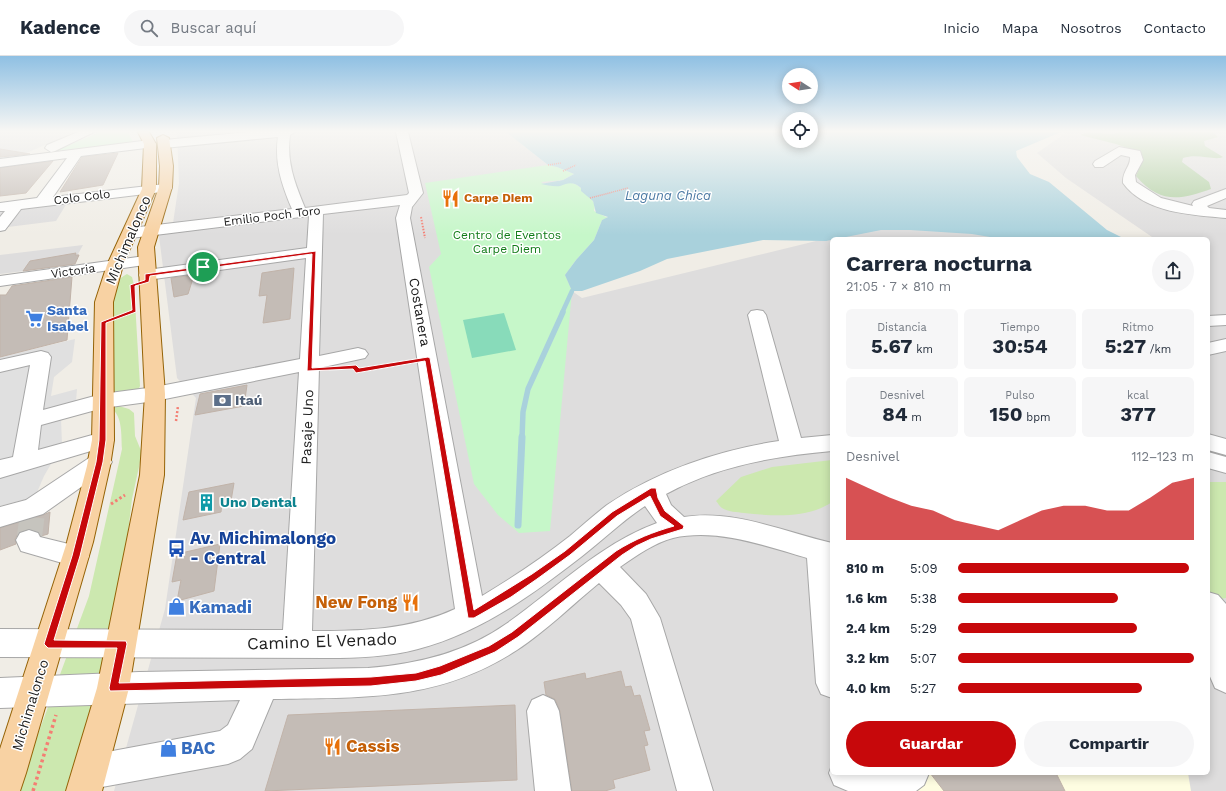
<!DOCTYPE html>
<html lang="es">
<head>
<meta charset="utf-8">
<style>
  :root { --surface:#fff; --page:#f6f6f7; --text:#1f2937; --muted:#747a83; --line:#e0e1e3; --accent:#c7080b }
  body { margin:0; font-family:"Work Sans",sans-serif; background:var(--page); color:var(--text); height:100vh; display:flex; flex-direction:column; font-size:15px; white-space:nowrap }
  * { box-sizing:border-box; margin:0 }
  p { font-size:13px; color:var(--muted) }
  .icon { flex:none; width:22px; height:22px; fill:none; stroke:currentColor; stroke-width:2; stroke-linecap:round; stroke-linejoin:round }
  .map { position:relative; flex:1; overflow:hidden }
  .details { position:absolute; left:830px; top:181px; width:380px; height:538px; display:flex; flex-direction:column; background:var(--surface); border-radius:6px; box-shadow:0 2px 10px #0003 }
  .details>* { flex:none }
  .needle { width:26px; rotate:282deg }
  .tools { position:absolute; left:782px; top:12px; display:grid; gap:8px }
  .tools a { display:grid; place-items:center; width:36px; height:36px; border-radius:50%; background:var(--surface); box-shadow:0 2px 10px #0003; font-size:20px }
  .pin { position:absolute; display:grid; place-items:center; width:34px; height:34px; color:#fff; margin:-17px; border:2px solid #fff; border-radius:50%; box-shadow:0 1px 4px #0007 }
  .round { display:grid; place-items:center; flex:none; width:42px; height:42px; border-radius:21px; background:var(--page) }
  .overview { display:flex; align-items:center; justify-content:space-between; height:68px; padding:0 16px }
  h1 { font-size:22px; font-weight:700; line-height:30px }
  .metrics { display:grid; grid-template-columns:repeat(3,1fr); gap:6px; height:68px; padding:4px 16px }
  .metrics div { display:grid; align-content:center; border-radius:6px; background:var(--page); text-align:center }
  .metrics b { font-size:20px; font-weight:700 }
  .metrics small { font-size:11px; font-weight:400 }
  .metrics p { font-size:11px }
  .chart { height:112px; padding:8px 16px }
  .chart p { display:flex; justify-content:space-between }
  .chart svg { width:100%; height:72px; margin-top:4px; fill:var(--accent); opacity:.7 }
  .cta { display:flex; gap:8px; margin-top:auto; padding:8px 16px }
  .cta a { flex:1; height:46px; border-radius:24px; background:var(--accent); color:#fff; font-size:16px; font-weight:700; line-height:46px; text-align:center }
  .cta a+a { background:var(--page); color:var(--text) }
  ul { padding:0 16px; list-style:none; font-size:13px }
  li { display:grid; grid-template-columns:64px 48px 1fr; align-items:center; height:30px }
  li i { height:10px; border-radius:5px; background:var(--accent) }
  header { display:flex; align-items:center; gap:24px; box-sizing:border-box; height:56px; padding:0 20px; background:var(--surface); border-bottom:1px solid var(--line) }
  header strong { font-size:19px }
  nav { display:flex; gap:22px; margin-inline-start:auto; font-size:14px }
  .search { width:280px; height:36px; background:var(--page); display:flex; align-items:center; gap:10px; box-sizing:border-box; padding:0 14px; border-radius:22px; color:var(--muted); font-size:15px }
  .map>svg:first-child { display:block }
  .residential { fill:#dedddd }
  .education { fill:#fefde1 }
  .grass { fill:#cce8af }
  .forest { fill:#accd9d }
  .park { fill:#c6f7c9 }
  .pitch { fill:#88dbba }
  .parking { fill:#e0e0e0 }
  .water { fill:#a9d1dc }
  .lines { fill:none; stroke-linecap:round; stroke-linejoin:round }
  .stream-far2 { stroke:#a9d1dc; stroke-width:4.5 }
  .stream-far1 { stroke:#a9d1dc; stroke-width:5.5 }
  .stream { stroke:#a9d1dc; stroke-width:7 }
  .building { fill:#c4bcb6; stroke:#c1b3a9 }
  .minor-tunnel { stroke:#c6c4be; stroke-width:25; stroke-dasharray:25 12; stroke-linecap:butt }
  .minor-casing { stroke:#a7a7a7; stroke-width:2 }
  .major-casing { stroke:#956306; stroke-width:2 }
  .path-far4 { stroke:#f47e73; stroke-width:1.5; stroke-dasharray:1 1; stroke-linecap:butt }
  .path-far3 { stroke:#f47e73; stroke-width:2; stroke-dasharray:1.5 1.5; stroke-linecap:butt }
  .path-far2 { stroke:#f47e73; stroke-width:2.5; stroke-dasharray:2 2; stroke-linecap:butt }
  .path-far1 { stroke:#f47e73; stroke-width:3; stroke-dasharray:2.5 2.5; stroke-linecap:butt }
  .path { stroke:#f47e73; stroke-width:3.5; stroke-dasharray:3 3; stroke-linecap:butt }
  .minor { fill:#fff; fill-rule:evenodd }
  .major { fill:#f8d2a3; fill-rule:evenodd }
  .route { fill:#c7080b; stroke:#fff; fill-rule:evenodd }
  .labels { text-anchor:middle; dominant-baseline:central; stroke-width:3; stroke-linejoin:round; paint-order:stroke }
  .far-street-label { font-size:12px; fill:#202020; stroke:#fff }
  .far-food-label { font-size:12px; font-weight:bold; fill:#c56008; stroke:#fff; text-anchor:start }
  .far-park-label { font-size:12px; fill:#107b17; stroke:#fff }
  .far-water-label { font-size:13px; font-style:italic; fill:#4c7aa4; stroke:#fff }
  .street-label { font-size:14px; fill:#202020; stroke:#fff }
  .shop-label { font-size:14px; font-weight:bold; fill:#366cbe; stroke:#fff; text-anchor:start }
  .service-label { font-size:14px; font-weight:bold; fill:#4e5e75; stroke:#fff; text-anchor:start }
  .culture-label { font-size:14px; font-weight:bold; fill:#0d838f; stroke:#fff; text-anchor:start }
  .near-transit-label { font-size:17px; font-weight:bold; fill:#164399; stroke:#fff; text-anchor:start }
  .near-food-label { font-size:17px; font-weight:bold; fill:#c56008; stroke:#fff; text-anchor:end }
  .near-shop-label { font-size:17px; font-weight:bold; fill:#366cbe; stroke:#fff; text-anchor:start }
  .near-street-label { font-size:17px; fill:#202020; stroke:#fff }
</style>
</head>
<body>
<header>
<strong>Kadence</strong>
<div class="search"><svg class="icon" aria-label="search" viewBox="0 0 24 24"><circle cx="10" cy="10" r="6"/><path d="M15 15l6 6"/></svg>Buscar aquí</div>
<nav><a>Inicio</a><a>Mapa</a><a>Nosotros</a><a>Contacto</a></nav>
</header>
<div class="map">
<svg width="1226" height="735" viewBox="0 0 1226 735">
  <rect width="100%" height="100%" fill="#f0ede6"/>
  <!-- residential -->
  <path class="residential" d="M0,76H76L0,108Z
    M177,76H506L548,109L557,111L572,235L582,242L857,175L934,165L1082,183H832V717H1208V183H1155L1066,122L1037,97L1067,76H1226V735H114L165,553L196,342L177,322L159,180L173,167L179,127Z
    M67,147L56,165L0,172V155Z
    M83,189L72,209L0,218V199Z"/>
  <!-- education -->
  <path class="education" d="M884,717H1188L1191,735H885Z"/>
  <!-- grass -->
  <path class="grass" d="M127,218L132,221L134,229L140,330L138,335L111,340L113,239C115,229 117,223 127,218Z
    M112,348L129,353L134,357L135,380L142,397L132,443L120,542L69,735H17L89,540L122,393C121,380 123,360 111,352Z
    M832,404V446C807,463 772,460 744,457C737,456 728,456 722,452C720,451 718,447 716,445L741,421L772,411Z
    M1208,426H1226V542L1216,544L1208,534Z"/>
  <!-- forest -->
  <path class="forest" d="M1087,76L1113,78L1119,76H1213L1218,81L1204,85L1205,90L1223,101C1215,105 1198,97 1183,102L1182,106L1209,126L1211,133C1180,144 1160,148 1136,120L1143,102L1141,97L1116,88L1080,79Z"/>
  <!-- park -->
  <path class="park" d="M100,76H128L133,86L55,95Z
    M548,109L557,111L574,118L563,124L541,126C552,134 564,123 575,128C580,130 583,135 587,139C592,143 596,147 594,155L608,162L602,164L594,184L576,204L565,219L572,235L550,475L519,477L498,459L474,428L429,211L441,198L425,127Z"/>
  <!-- pitch -->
  <path class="pitch" d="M504,257L516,294L472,302L463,264Z"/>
  <!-- parking -->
  <path class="parking" d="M75,283L72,306L54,321L51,340L77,333L75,358L61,362L62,389L44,420L35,441L0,450V301Z"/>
  <!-- water -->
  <path class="water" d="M506,76H789V85H811V76H1061L1016,95L1017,101L1030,118L1049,126L1107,174L1125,183H1002L972,178L910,174H881L826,185L763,184L667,203L640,215L582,235H572L565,219L576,204L594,184L602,164L608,161L596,157L593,145L581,135V132C573,125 568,127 560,130C555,131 546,129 541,128L563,124L574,118L557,111L548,109Z"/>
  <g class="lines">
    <!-- stream-far2 -->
    <path class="stream-far2" d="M562,257L572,235"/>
    <!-- stream-far1 -->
    <path class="stream-far1" d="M522,382L523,356L528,333L563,256"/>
    <!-- stream -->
    <path class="stream" d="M518,469L522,381"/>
  </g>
  <!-- building -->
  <path class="building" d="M0,93L30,98L0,101Z
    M118,97L103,129L60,136L82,101Z
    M53,105L26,137L0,140V112Z
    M76,197L75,199H79L75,208L23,215L30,205Z
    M294,212L290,263L263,267L267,239L259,240L262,217Z
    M194,219L188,238L174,241L171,222Z
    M72,221L67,284L0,301V239H6L12,230Z
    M247,329L244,350L195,359L200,338Z
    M234,427L231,445L222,447L221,456L183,464L189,436Z
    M50,456L48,478L41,480L38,476L29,473L19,476L15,483L16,488L0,494V472L43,459Z
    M220,488L214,535L177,545L181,524L172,526L177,498Z
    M621,615L625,631L631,630L634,640L640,639L650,674L644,675L648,689L644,690L650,714L613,724L615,732L605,735H572L560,655L555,643L546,639L544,626L585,617L586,623Z
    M515,649L517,724L265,735L288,659Z
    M930,717H1056L1065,735H944Z"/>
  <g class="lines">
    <!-- minor-tunnel -->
    <path class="minor-tunnel" d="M29,484L32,461"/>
    <defs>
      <path id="minor" d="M78,76H94L55,95L51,96L45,92L47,89Z
        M249,76H295L290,79C286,105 295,128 305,152L407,139L409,137L396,76H408L423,137L412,151L410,162L482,540C512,522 542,502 570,480C582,470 594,459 607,449C657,415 719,394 779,385L748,259L751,255L757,254L763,255L766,259L801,382L832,379V395C775,400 717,410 666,438L671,449L684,461C733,453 785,476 832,487V642L821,638L816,627L807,502C765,490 718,472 673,482C654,487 636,500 620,511L646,538L660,562L713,735H677L631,563L621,549L599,527C572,549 546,575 517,594C437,646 363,641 273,643L252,693L240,703L228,708L91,733L79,728L74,716L79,704L91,699L220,675L228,669L240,644L0,652V622L139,616L368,612C417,608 465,597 506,568C556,533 598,489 657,467L645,450C622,465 603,484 581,501C532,539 480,577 418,593C389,601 358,602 328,602L0,601V573L283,574L299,316L155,345L103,352L41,369L38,394L103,376L111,379L114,384L111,389L0,422V404L13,401L30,309L0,316V304L41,295L48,297L51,301L43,354L102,338L155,331L300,303L306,202L147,224L141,223L139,219L141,215L147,214L307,192L309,160L131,182L126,180L123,177L126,174L131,172L292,153C282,130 274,106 278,81L164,92L158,88L164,84ZM400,149L396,162L455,553C410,574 361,575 312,575L319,312L365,302L368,298L365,294L358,292L319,300L323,158Z
        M150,84L156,88L154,91L81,100L53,141L165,128L170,129L172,132L170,135L21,153L5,174L0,175V161L5,155H0V147L37,142L67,102L0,111V103Z
        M1119,91L1140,95L1143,104L1135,119L1136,126L1161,142L1193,150L1192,148L1194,145L1226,133V142L1207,150L1209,152L1226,154V162C1193,159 1144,157 1123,127C1122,115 1131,110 1130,101L1121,99L1103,111H1095L1093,108L1095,105Z
        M145,200L151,202L153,205L151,208L0,230V220Z
        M1226,259V269L1208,270V260Z
        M1226,283V295L1208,299V287Z
        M1208,378L1226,383V399L1208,394Z
        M1208,396L1226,401V417L1208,412Z
        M100,398L108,400L112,406L108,412L43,458L0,471V451L26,444L92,400Z
        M29,474L38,477L40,481L85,492L89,500L85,508L76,511L21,495L16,484L20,477Z
        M1208,536L1218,539L1226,548V637L1215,632L1208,616Z
        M543,639L554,644L559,655L571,735H535L527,655L532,644Z
        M832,709V717H929L924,729L916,735H848L834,729L829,717Z"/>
      <path id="major" d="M138,76H149L156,88V133L123,209L113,246L114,384L110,410L93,486L26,717L20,735H0V693L67,486L87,410L92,384L95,246L107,209L142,133L144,88Z
        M163,79L169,82L173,110L172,131L154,191L165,338L164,419L129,632L102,735H66L97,632L140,419L145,338L138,191L159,131L160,110L157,82Z"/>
    </defs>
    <!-- minor casing -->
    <use href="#minor" class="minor-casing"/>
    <!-- major casing -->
    <use href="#major" class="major-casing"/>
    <!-- path-far4 -->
    <path class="path-far4" d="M548,109L561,107
      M563,115L576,109
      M590,142L628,132"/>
    <!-- path-far3 -->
    <path class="path-far3" d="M421,161L425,182
      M130,257L132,256"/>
    <!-- path-far2 -->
    <path class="path-far2" d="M122,260L132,256
      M366,313L409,306
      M176,365L178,350"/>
    <!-- path-far1 -->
    <path class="path-far1" d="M111,448L125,439"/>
    <!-- path -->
    <path class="path" d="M33,735L56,659"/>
    <!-- minor -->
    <use href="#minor" class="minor"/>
    <!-- major -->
    <use href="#major" class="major"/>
  </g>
  <!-- sky -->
  <linearGradient id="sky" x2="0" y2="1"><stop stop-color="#8fc0e3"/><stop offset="0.42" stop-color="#f8f7f4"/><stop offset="1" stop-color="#f8f7f4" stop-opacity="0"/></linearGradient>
  <rect width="1226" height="179" fill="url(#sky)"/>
  <!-- route -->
  <path class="route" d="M316,195L312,312L356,309L359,312L428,301L430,302L474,554L532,518L565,495L612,456L651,432H656L658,442L665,455L684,470L683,473L651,483L636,490L622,499L518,581L495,596L441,619L416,625L371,630L110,635L109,632L117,592H48L44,588L72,500L96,406L99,384L101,266L132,254L130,229L145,224V218ZM312,198L307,315L353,313L356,317L425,305L468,562H474L511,541L537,523L570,499L617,460L650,440L660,460L674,470C653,476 635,483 616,495L512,576L489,590L440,610L416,617L371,621L119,627L127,588L126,585L54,584L80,500L103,406L106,384V267L136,256L135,230L149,226L150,220Z"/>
  <!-- icons -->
  <defs>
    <symbol id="restaurant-bare" viewBox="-9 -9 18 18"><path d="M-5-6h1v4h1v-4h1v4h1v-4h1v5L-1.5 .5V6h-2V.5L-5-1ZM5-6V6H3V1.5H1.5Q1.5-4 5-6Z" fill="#e8710a" stroke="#fff" stroke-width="2.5" paint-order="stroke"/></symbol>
    <symbol id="supermarket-bare" viewBox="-9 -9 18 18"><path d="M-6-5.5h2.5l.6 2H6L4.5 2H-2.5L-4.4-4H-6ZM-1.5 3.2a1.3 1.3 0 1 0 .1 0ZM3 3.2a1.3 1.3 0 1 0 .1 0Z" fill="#3f7fe0" stroke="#fff" stroke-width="2.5" paint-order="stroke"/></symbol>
    <symbol id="bank-bare" viewBox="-9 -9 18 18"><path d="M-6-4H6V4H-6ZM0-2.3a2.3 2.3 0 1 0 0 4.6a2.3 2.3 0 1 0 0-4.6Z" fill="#5c6f8a" stroke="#fff" stroke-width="2.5" paint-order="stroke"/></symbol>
    <symbol id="building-bare" viewBox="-9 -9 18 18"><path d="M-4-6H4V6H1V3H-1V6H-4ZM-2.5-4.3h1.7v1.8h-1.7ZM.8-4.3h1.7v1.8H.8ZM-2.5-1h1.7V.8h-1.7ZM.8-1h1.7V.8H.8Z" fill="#0f9aa8" stroke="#fff" stroke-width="2.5" paint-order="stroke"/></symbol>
    <symbol id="bus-bare" viewBox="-9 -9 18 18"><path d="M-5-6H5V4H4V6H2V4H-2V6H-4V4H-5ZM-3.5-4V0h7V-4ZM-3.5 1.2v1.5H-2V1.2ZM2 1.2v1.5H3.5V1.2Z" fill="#1a4fb4" stroke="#fff" stroke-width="2.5" paint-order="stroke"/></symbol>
    <symbol id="shop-bare" viewBox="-9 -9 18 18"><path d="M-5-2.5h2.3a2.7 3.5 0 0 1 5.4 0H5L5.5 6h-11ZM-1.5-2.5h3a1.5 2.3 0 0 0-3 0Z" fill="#3f7fe0" stroke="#fff" stroke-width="2.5" paint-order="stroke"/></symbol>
  </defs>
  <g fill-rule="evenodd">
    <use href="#restaurant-bare" x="438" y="130" width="25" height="25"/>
    <use href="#supermarket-bare" x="22" y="250" width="25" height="25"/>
    <use href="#bank-bare" x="210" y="332" width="25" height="25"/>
    <use href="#building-bare" x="194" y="434" width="25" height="25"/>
    <use href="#bus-bare" x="164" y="480" width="25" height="25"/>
    <use href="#restaurant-bare" x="398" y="534" width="25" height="25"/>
    <use href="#shop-bare" x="164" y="538" width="25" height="25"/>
    <use href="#restaurant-bare" x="320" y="678" width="25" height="25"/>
    <use href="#shop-bare" x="156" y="680" width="25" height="25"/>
  </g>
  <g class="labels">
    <!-- far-street labels -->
    <g class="far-street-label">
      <text transform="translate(82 141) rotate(-7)">Colo Colo</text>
      <text transform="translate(272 160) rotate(-7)">Emilio Poch Toro</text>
      <text transform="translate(73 215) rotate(-8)">Victoria</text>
    </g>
    <!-- far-food labels -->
    <g class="far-food-label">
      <text x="464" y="142">Carpe Diem</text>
    </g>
    <!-- far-park labels -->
    <g class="far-park-label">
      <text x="507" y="179">Centro de Eventos<tspan x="507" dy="14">Carpe Diem</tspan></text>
    </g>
    <!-- far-water labels -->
    <g class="far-water-label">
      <text x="668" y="139">Laguna Chica</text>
    </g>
    <!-- street labels -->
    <g class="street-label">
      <text transform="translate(128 184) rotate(-67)">Michimalonco</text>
      <text transform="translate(420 256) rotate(80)">Costanera</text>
      <text transform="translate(307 371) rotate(-88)">Pasaje Uno</text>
      <text transform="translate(30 649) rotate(-73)">Michimalonco</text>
    </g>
    <!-- shop labels -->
    <g class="shop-label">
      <text x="47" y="254">Santa<tspan x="47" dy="16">Isabel</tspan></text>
    </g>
    <!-- service labels -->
    <g class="service-label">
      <text x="235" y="344">Itaú</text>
    </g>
    <!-- culture labels -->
    <g class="culture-label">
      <text x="220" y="446">Uno Dental</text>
    </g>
    <!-- near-transit labels -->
    <g class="near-transit-label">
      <text x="190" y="482">Av. Michimalongo<tspan x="190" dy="20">- Central</tspan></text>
    </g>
    <!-- near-food labels -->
    <g class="near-food-label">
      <text x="397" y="546">New Fong</text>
      <text x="346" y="690" text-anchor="start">Cassis</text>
    </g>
    <!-- near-shop labels -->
    <g class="near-shop-label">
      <text x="189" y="551">Kamadi</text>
      <text x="181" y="692">BAC</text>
    </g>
    <!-- near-street labels -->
    <g class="near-street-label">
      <text transform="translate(322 585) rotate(-2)">Camino El Venado</text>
    </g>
  </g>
</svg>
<div class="tools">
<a><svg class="needle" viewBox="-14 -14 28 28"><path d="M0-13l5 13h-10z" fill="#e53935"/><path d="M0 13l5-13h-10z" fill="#747a83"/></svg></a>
<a><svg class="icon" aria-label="locate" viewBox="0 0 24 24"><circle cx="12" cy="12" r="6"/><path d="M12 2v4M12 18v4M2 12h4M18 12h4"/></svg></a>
</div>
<div class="pin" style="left:203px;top:211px;background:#1e9e55"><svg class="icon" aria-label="arrive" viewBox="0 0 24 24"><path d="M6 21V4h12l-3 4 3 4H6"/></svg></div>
<section class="details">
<div class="overview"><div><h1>Carrera nocturna</h1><p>21:05 · 7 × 810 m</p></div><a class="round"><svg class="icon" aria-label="share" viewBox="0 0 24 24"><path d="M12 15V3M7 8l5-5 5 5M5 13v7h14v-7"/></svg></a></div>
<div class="metrics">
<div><p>Distancia</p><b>5.67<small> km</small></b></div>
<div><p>Tiempo</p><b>30:54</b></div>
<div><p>Ritmo</p><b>5:27<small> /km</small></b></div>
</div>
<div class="metrics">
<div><p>Desnivel</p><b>84<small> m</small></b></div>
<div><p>Pulso</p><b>150<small> bpm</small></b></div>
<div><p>kcal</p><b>377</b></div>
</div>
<div class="chart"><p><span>Desnivel</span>112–123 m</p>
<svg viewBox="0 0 160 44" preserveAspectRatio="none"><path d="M0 44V6L10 12L20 18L30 23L40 26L50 32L60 35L70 38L80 32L90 26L100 23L110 23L120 26L130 26L140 18L150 9L160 6V44z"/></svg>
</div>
<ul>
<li><b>810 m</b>5:09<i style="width:98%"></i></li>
<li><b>1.6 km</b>5:38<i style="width:68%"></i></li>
<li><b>2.4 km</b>5:29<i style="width:76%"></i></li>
<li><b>3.2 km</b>5:07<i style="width:100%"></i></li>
<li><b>4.0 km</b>5:27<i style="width:78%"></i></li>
</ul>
<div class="cta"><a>Guardar</a><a>Compartir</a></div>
</section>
</div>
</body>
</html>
